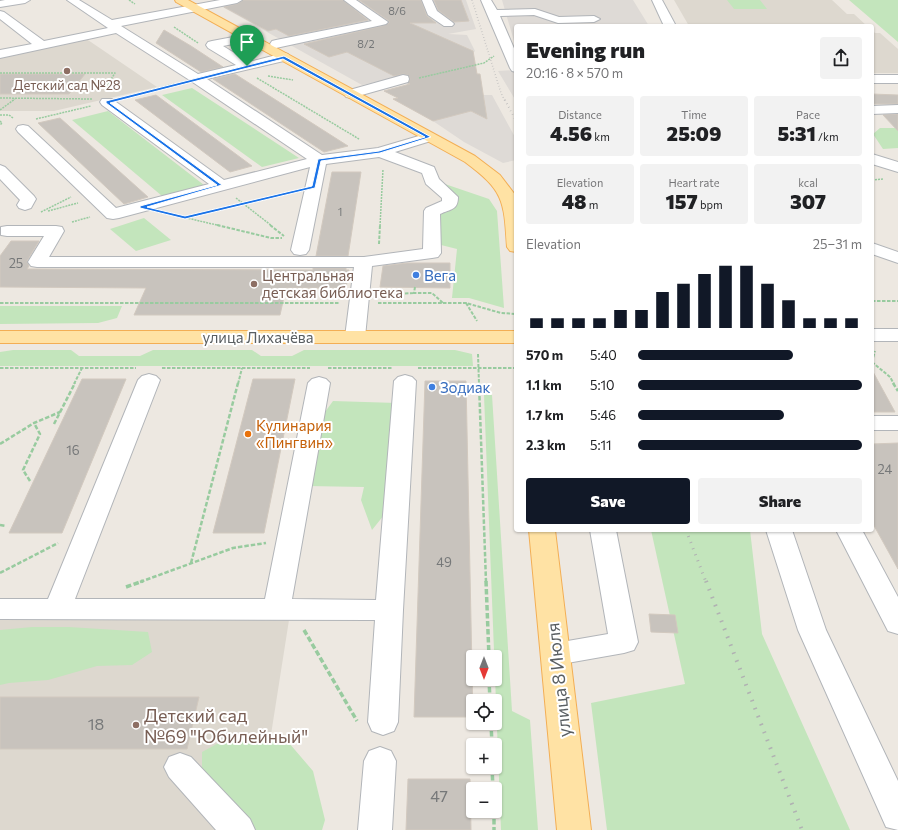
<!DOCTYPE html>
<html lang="en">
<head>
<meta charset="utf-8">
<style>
  :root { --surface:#fff; --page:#f2f2f2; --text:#202124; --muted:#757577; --accent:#111827 }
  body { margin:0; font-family:Commissioner,sans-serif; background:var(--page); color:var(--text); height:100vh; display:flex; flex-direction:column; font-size:15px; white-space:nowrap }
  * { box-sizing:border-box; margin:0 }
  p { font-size:13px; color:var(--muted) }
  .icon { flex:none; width:22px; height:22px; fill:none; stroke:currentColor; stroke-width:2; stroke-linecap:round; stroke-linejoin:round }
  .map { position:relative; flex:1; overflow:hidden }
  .panel { position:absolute; left:514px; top:24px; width:360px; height:508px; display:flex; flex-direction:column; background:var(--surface); border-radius:4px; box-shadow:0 1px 3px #0004 }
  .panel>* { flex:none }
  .needle { width:26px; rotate:180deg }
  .tools { position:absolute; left:466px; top:650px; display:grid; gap:8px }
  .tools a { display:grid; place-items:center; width:36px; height:36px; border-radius:4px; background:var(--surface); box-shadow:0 1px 3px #0004; font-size:20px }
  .pin { position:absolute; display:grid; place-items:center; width:34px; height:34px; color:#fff; margin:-41px -17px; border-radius:50% 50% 50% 0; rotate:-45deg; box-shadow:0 0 4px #0007 }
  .pin .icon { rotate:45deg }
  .round { display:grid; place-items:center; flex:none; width:42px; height:42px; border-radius:4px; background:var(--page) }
  .headline { display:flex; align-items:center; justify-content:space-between; height:68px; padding:0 12px }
  h1 { font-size:22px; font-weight:800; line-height:30px }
  .stats { display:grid; grid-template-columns:repeat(3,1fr); gap:6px; height:68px; padding:4px 12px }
  .stats div { display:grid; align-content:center; border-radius:4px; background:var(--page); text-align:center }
  .stats b { font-size:20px; font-weight:800 }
  .stats small { font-size:11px; font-weight:400 }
  .stats p { font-size:11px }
  .chart { height:112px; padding:8px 12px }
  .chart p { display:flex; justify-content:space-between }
  .chart svg { width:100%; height:72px; margin-top:4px; stroke:var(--accent); stroke-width:6 }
  .action { display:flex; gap:8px; margin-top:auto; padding:8px 12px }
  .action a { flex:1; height:46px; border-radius:4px; background:var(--accent); color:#fff; font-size:16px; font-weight:800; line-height:46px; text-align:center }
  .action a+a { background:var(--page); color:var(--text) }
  ul { padding:0 12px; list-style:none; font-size:13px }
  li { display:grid; grid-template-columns:64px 48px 1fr; align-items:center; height:30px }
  li i { height:10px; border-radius:5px; background:var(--accent) }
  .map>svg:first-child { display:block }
  .industrial { fill:#dedad6 }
  .education { fill:#ddd8cf }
  .green { fill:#c3e5bc }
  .building { fill:#c8c3bd; stroke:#d2c9bf }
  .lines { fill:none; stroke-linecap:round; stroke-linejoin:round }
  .minor-casing { stroke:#b2b5b9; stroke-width:2 }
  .major-casing { stroke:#f3ae54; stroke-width:2 }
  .path-far3 { stroke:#98cb9f; stroke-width:1.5; stroke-dasharray:2 1; stroke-linecap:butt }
  .path-far2 { stroke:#98cb9f; stroke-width:2; stroke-dasharray:3.5 1.5; stroke-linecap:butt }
  .path-far1 { stroke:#98cb9f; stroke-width:2.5; stroke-dasharray:4.5 2; stroke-linecap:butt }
  .path { stroke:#98cb9f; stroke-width:3.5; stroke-dasharray:5.5 2.5; stroke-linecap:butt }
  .minor { fill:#fff; fill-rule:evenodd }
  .major { fill:#ffe2a4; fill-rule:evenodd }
  .rail-far3 { stroke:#b0b1b2; stroke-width:1.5; stroke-dasharray:0.5 2.5; stroke-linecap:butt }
  .rail-far2 { stroke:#b0b1b2; stroke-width:2; stroke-dasharray:0.5 3.5; stroke-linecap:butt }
  .rail-far1 { stroke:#b0b1b2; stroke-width:3; stroke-dasharray:1 5.5; stroke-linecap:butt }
  .rail { stroke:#b0b1b2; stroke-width:4; stroke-dasharray:1.5 7; stroke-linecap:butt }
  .route { fill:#1a73e8; stroke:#fff; fill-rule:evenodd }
  .education-dot { fill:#8d6e63; stroke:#fff; stroke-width:1.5 }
  .shop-dot { fill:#3f7fe0; stroke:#fff; stroke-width:1.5 }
  .food-dot { fill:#e8710a; stroke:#fff; stroke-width:1.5 }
  .labels { text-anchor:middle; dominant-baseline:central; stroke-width:4; stroke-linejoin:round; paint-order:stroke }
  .far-number-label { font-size:11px; fill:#767879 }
  .far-education-label { font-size:13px; fill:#785e54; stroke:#fff }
  .number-label { font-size:13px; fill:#767879 }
  .education-label { font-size:15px; fill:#785e54; stroke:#fff; text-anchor:start }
  .shop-label { font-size:15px; fill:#366cbe; stroke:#fff; text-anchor:start }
  .street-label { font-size:15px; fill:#5a5f62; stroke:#fff }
  .food-label { font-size:15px; fill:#c56008; stroke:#fff; text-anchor:start }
  .near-number-label { font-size:16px; fill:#767879 }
  .near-street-label { font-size:18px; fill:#5a5f62; stroke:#fff }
  .near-education-label { font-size:18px; fill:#785e54; stroke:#fff; text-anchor:start }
</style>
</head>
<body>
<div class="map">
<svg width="898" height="830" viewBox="0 0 898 830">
  <rect width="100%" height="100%" fill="#ede8e1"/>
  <!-- industrial -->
  <path class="industrial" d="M220,0H466L476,29L448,34L467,35L475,51L473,53L475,63H464L362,85L217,4Z
    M502,0H633L649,26H516V48Z
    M453,70L480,74L483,95H492L516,139V160L503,163L464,142L433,121L393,99L397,98L384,91L407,85V83Z
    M516,70V101L498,71Z"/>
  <!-- education -->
  <path class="education" d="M674,0H832L847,14H854L867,26H689Z
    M872,30L875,33H880L898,49V73H872Z
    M85,38L157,87L54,111H0V56Z
    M0,620H289L256,830H0Z"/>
  <!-- green -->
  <path class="green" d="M727,0H760L767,9H734Z
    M849,0H898V42Z
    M192,88L299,158L262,167L162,95Z
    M108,111L204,185L162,196L72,120Z
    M880,128H898V148L883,149L873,134Z
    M439,182L489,199L497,211L504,308L469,298H452L457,249L437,244L436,213L454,199Z
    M144,218L171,240L136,251L110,229Z
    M0,306H122L117,318L98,323L0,324Z
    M13,350H71L79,356H140L153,350H252L261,356H292L304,350H455L472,354L473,366H0V352Z
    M484,395H492L512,711L530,720L538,830H501Z
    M333,401L397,403L388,510L372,530L361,500L364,487L307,486L321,412H325Z
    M651,530H750L762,634L850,830H607L591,703L685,684Z
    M32,627H69L148,632L152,652L132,665L97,666L48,680L9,683L0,685V630Z
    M226,739L289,743L313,771L325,820L322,830H227L202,781V752Z"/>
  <!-- building -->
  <path class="building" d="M243,0H343L368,20L289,36L276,29L268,31L224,7L237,4Z
    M359,0H421L427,16L436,23H410L473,51L477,74H480L487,119L471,111L433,121L393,99L398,98L384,91L410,84L408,83L410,79L408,75L403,74L394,76L347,52L329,57L304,44L382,26L389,23V21Z
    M434,0H461L469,21L454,22L438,10Z
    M164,30L191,46L223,67L201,72L156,43Z
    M0,74H85L69,94H0Z
    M235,74L348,146L324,152L213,79Z
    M872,94L898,95V104H874L872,102Z
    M156,95L252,166L230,172L135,100Z
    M898,114V131L883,115Z
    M60,118L148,197L124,204L38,123Z
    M332,172H361L348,256H316Z
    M11,241H39L27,261L29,266L27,269L313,270V268H346V270H349L346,288H286L280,315H134L146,288L0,287V256Z
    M407,263H450V288L380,287L383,266Z
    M872,370L895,412H872Z
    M82,379H126L62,533H9Z
    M253,379H295L264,533H213Z
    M425,381H466L473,717H414Z
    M898,443V569L872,522V444Z
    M649,614L675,615L678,633L651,632Z
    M0,697H199L187,749H0Z
    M408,779H470L471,830H406Z"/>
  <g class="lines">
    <defs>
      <path id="minor" d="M5,0H30L25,3L0,7V1Z
        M67,0H79L112,20L220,0H242L237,3L121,26L198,74L236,65L208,48L206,45L208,42L212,41L249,34L253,36L255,38L253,40L223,46L249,62L284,53L288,54L290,57L288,60L207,79L322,155L378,148L429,133L434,134L436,137L434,140L395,152L434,167L439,179L458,197C458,210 451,209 440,214L441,253L438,257L432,258L372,266L365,337L362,341L355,343L348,341L345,337L354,267H37L31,266L28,262L44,236H7L1,235V227L7,226H56L62,227L64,231L49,257H364L423,249L424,211L426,208L442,201V198L426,184L422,173L379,157L326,164L309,250L306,254L300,255L294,254L291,250L310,167L119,218L113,219L107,218L18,132L16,129L18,126L23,125L28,126L116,208L209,184L102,105L100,102L102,99H112L224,180L307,159L191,81L116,33L0,58V50L32,44L0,19V11L4,12L44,41L108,28Z
        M344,0H356L388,22L386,24L382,25L276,48L272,47L270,44L272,41L276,40L372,21Z
        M422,0H432L437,11L452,22L454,24L452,26H444L428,15Z
        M481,0H491L497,10L535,9L559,17L594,16L600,19L594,22L558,23L534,15L500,16L516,53V72L512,71L510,68Z
        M652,0H662L676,26H664Z
        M403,75L408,76L409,79L408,82L351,98L346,97L344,94L346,91Z
        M872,75H898V83H872Z
        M898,105V113L872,114V106Z
        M872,154L898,162V172L872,164Z
        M0,165L5,167L34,196L36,199L31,208L25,210L19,208L17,205L20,200L0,179Z
        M872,243L898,252V263L872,254Z
        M872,329H898V341H872Z
        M149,374L156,376L160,380L75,599H265L308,383L312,379L319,377L326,379L330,383L292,599L376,600L394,381L398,377L405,375L412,377L416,381L403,610L398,722L394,731L383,735L372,731L368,722L375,620L0,619V599H48L138,380L142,376Z
        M872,416H898V430H872Z
        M590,530H616L638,642L634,650L624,653L556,665L546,662L542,654L546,646L556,643L608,634Z
        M766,530H792L826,630L898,781V830L886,827L798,630Z
        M836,530H862L898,597V634L888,631Z
        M380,747L391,751L396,761L392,830H358L364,761L369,751Z
        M180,753L191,757L250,819L255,830H216L169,777L164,767L169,757Z"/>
      <path id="major" d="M175,0H188L475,156L500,175L516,196V252L510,251L507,247C504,200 504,191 465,162L176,2Z
        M0,331H516V343H0Z
        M529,530H555L591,830H557Z"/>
    </defs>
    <!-- minor casing -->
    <use href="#minor" class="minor-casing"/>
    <!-- major casing -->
    <use href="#major" class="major-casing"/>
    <!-- path-far3 -->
    <path class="path-far3" d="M129,0L135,4
      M174,27L198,43
      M0,73H115L105,89
      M268,76L293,80
      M257,78L359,139
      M419,78L484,63L494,56
      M127,97L174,84
      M0,98L92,99
      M0,110L15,99
      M0,115H9L13,118
      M36,119L91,106
      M0,121L2,123L0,125
      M872,180L883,179
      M236,198L272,226
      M48,211L78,203
      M41,212L71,197
      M174,215L221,226
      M186,217L294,192
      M72,222L90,217
      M380,226L383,169"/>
    <!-- path-far2 -->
    <path class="path-far2" d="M217,225L271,238H282
      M270,225L284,236
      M379,244L380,225
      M415,287L414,293H432L443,303
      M380,295L414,293
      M872,301H898
      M0,303H339
      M378,303H466L501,313L516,314
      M466,303L477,321
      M478,354L479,384
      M872,362L890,377L894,384
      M872,362L875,351
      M0,368H136
      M162,368H310
      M328,368H392
      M418,368H516
      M74,384L82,368
      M238,384L242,368"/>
    <!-- path-far1 -->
    <path class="path-far1" d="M479,383L486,582
      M893,383L898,391
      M54,424L75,383
      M0,444L34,423L60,412
      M30,481L23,470L40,434L34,423
      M0,525L6,526
      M191,563L238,383
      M0,573L58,543
      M140,582L233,548L266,543"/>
    <!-- path -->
    <path class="path" d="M486,581L489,657
      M126,587L143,581
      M304,630L357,721
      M489,679L490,701
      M491,723L492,745
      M492,767L493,789
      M494,811V830"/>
    <!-- minor -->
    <use href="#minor" class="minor"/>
    <!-- major -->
    <use href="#major" class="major"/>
    <!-- rail-far3 -->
    <path class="rail-far3" d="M472,0L501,93L505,101"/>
    <!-- rail-far2 -->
    <path class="rail-far2" d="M505,100L516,121"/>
    <!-- rail-far1 -->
    <path class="rail-far1" d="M686,530L706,582"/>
    <!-- rail -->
    <path class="rail" d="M706,581L802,830"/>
  </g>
  <!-- route -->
  <path class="route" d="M284,56L431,137L380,153L321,161L315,188L185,219L140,208V206L217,185L106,103V101ZM283,59L425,137L379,151L318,159L312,186L185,216L147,207L222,185L110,103Z"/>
  <!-- markers -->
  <g class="education-dot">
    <circle cx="67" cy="71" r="4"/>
    <circle cx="254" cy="284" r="4"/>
    <circle cx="136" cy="725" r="4"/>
  </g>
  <g class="shop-dot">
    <circle cx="416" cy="275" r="4"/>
    <circle cx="432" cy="387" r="4"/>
  </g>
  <circle class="food-dot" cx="248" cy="434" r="4"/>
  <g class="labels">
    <!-- far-number labels -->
    <g class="far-number-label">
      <text x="397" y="10">8/6</text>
      <text x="366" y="43">8/2</text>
      <text x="340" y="211">1</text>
    </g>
    <!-- far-education labels -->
    <g class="far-education-label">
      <text x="67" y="85">Детский сад №28</text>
    </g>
    <!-- number labels -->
    <g class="number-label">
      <text x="16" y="263">25</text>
      <text x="73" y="450">16</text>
      <text x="885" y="469">24</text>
      <text x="444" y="562">49</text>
    </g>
    <!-- education labels -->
    <g class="education-label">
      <text x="262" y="275">Центральная<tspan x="262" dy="17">детская библиотека</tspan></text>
    </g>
    <!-- shop labels -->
    <g class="shop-label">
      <text x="424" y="275">Вега</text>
      <text x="440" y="387">Зодиак</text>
    </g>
    <!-- street labels -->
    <g class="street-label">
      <text x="258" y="337">улица Лихачёва</text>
    </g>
    <!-- food labels -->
    <g class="food-label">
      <text x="256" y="425">Кулинария<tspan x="256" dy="17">«Пингвин»</tspan></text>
    </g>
    <!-- near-number labels -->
    <g class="near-number-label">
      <text x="96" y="723">18</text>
      <text x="439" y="795">47</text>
    </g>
    <!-- near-street labels -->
    <g class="near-street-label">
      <text transform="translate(558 680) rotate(-96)">улица 8 Июля</text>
    </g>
    <!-- near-education labels -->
    <g class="near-education-label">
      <text x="144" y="715">Детский сад<tspan x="144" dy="21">№69 "Юбилейный"</tspan></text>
    </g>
  </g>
</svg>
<div class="tools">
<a><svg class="needle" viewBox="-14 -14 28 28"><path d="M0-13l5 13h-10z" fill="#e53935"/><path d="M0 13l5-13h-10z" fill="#757577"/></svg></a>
<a><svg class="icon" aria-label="locate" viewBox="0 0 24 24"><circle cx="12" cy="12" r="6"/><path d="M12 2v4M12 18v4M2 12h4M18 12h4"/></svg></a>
<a>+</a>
<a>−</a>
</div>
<div class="pin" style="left:247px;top:66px;background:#1e9e55"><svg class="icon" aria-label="arrive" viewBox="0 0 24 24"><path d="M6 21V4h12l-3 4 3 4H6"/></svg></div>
<section class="panel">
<div class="headline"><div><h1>Evening run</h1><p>20:16 · 8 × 570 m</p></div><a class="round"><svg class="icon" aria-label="share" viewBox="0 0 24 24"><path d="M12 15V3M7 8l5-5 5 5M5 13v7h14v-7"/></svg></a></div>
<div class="stats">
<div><p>Distance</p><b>4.56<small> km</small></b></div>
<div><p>Time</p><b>25:09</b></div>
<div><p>Pace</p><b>5:31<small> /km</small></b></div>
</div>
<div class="stats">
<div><p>Elevation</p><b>48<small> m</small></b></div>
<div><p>Heart rate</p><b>157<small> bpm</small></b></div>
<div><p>kcal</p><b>307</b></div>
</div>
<div class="chart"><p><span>Elevation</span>25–31 m</p>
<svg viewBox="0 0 160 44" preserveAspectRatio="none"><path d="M5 44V38M15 44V38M25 44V38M35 44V38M45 44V33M55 44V33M65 44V22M75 44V17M85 44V11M95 44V6M105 44V6M115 44V17M125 44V27M135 44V38M145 44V38M155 44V38"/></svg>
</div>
<ul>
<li><b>570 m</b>5:40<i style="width:69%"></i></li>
<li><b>1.1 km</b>5:10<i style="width:100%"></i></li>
<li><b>1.7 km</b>5:46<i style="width:65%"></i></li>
<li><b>2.3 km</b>5:11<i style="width:100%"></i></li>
</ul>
<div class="action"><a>Save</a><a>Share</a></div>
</section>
</div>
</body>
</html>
